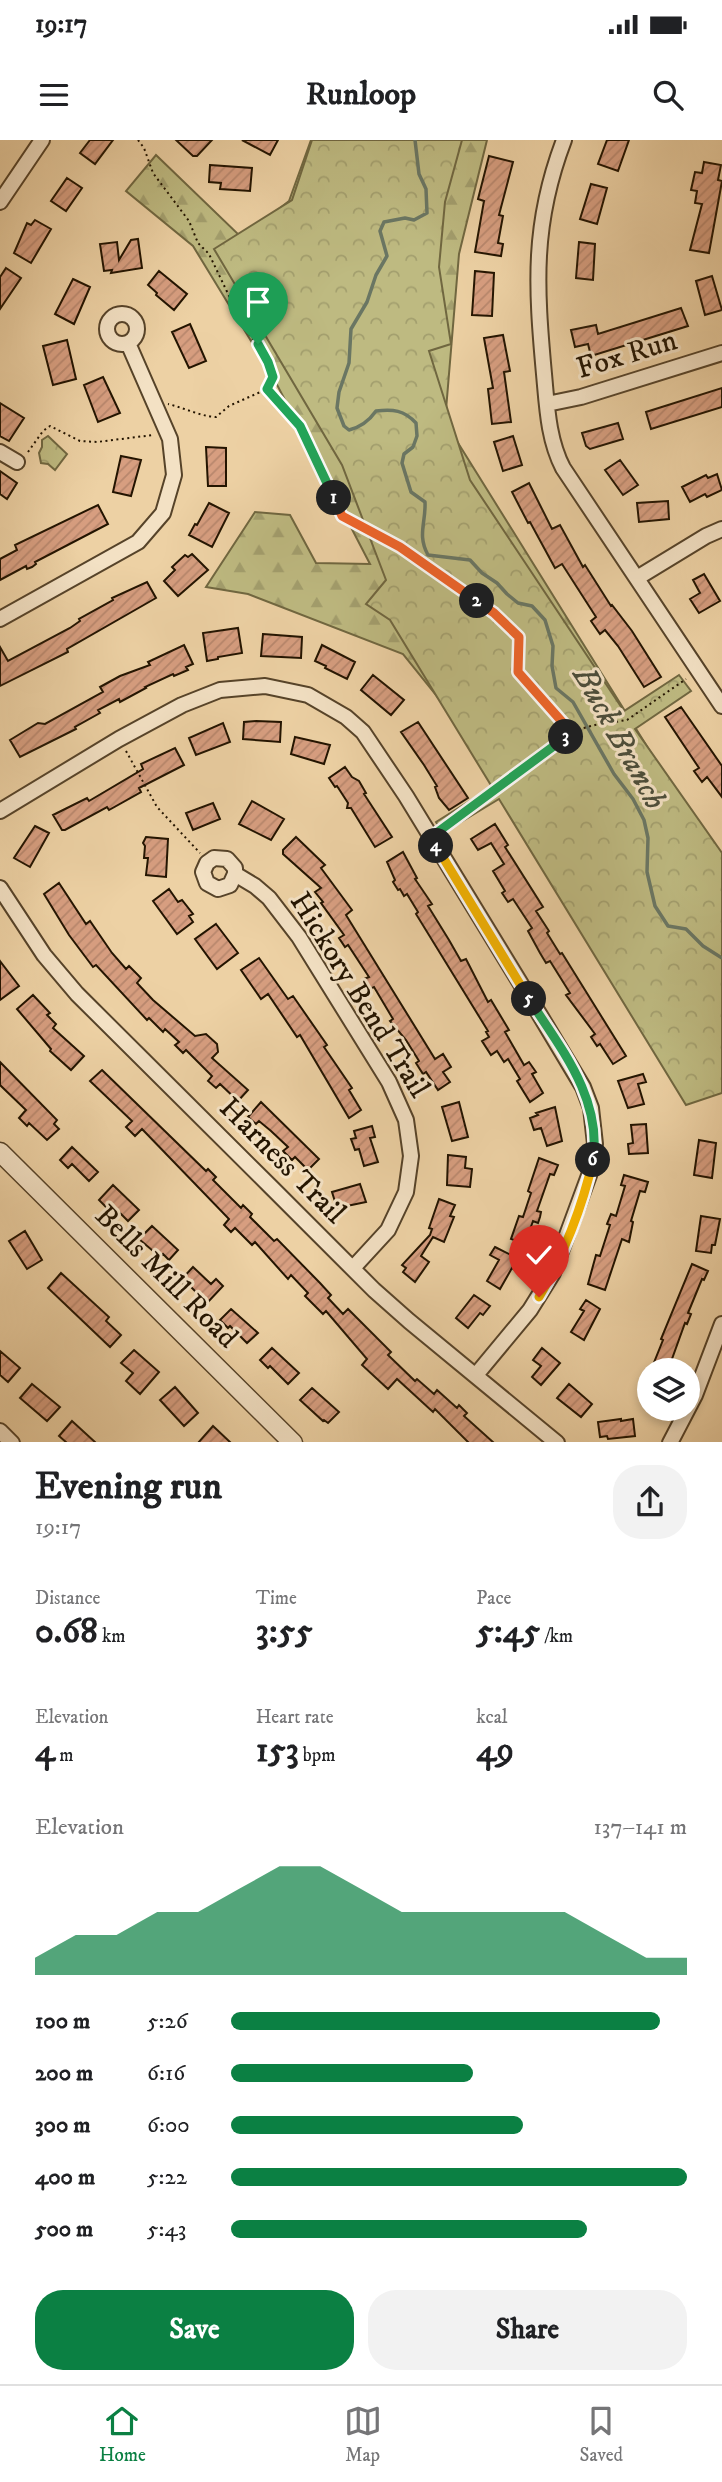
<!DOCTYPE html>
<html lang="en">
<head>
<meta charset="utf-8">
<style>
  :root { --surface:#fff; --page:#f2f2f2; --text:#202124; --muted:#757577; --line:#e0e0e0; --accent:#0b8043 }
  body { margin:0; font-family:"IM FELL DW Pica",serif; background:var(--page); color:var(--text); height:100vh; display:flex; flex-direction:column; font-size:26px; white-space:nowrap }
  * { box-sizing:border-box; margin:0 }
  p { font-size:23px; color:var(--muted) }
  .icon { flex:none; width:38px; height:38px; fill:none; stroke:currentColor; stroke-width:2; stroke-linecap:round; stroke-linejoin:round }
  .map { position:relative; height:1302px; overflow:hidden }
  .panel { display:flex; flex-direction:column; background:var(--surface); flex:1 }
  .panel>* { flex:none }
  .buttons { position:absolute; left:637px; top:1218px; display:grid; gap:14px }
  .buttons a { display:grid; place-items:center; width:63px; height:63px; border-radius:50%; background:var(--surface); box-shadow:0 4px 10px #0003; font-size:35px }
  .pin { position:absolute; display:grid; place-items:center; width:60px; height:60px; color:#fff; margin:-72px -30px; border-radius:50% 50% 50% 0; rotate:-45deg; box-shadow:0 0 7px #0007 }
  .pin .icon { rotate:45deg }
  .km { position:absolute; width:35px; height:35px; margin:-18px; border-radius:50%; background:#222; color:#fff; font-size:19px; line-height:35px; text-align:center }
  .round { display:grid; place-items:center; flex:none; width:74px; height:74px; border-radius:28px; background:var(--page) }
  .summary { display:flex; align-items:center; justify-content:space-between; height:119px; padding:0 35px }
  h1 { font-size:38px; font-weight:700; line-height:52px }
  .figures { display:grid; grid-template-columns:repeat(3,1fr); gap:10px; height:119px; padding:7px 35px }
  .figures div { display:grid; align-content:center }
  .figures b { font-size:35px; font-weight:700 }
  .figures small { font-size:19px; font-weight:400 }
  .figures p { font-size:19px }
  .chart { height:196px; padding:14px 35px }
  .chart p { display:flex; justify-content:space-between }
  .chart svg { width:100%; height:126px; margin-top:7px; fill:var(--accent); opacity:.7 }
  .cta { display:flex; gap:14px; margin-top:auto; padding:14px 35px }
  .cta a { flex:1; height:80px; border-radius:28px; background:var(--accent); color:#fff; font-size:28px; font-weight:700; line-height:80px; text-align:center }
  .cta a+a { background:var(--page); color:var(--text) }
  ul { padding:0 35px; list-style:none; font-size:23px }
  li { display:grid; grid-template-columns:112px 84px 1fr; align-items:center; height:52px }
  li i { height:18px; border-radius:9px; background:var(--accent) }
  .status { display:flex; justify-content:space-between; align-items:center; height:49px; padding:0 35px; background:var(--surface); direction:ltr }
  .status svg { height:19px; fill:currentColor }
  header { display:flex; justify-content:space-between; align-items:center; height:91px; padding:0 35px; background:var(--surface); font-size:32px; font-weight:700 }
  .tabs { display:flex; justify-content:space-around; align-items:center; height:98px; border-top:2px solid var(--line); background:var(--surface); font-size:19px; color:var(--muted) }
  .tabs a { display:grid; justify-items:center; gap:4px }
  .tabs .on { color:var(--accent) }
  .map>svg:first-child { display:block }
  .forest { fill:url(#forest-firs); stroke:#706740; stroke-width:2 }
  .park { fill:url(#park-crowns); stroke:#706740; stroke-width:2 }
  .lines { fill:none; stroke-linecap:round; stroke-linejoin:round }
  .stream { stroke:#6a7663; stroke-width:3.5 }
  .building { fill:url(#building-hatch); stroke:#231400; stroke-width:2 }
  .minor-casing { stroke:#564329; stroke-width:18 }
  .tertiary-casing { stroke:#564329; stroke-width:21 }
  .path { stroke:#231400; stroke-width:2; stroke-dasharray:2 3.5; stroke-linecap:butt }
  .minor { stroke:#f3e1c4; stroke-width:14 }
  .tertiary { stroke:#f3e1c4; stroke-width:18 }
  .split-1-casing { stroke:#fff; stroke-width:14 }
  .split-2-casing { stroke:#fff; stroke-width:14 }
  .split-3-casing { stroke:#fff; stroke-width:14 }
  .split-4-casing { stroke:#fff; stroke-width:14 }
  .split-5-casing { stroke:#fff; stroke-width:14 }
  .split-6-casing { stroke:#fff; stroke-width:14 }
  .split-7-casing { stroke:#fff; stroke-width:14 }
  .split-1 { stroke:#22a559; stroke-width:9 }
  .split-2 { stroke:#f0652b; stroke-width:9 }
  .split-3 { stroke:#f0652b; stroke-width:9 }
  .split-4 { stroke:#22a559; stroke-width:9 }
  .split-5 { stroke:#f5b400; stroke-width:9 }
  .split-6 { stroke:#22a559; stroke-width:9 }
  .split-7 { stroke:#f5b400; stroke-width:9 }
  .labels { text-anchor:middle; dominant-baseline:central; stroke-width:6; stroke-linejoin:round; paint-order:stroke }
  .street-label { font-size:30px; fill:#231400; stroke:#f3e1c4 }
  .water-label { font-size:32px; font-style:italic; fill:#4c4d3a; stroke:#f3e1c4 }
</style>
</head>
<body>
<div class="status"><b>19:17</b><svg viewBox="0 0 49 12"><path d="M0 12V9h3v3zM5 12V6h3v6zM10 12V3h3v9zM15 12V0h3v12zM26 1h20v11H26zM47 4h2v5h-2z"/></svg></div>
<header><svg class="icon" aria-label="menu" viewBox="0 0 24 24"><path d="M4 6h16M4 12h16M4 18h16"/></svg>Runloop<svg class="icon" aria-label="search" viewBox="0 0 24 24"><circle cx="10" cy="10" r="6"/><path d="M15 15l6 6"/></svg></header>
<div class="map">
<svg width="722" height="1303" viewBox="0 0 722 1303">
  <defs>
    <pattern id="forest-firs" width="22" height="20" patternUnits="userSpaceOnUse" patternTransform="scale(1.75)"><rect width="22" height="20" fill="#beba81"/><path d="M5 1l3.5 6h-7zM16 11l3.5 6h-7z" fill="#a39f6e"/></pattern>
    <pattern id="park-crowns" width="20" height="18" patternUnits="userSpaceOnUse" patternTransform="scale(1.75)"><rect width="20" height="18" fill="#beba81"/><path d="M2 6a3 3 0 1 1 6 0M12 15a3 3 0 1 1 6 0" fill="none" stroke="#a39f6e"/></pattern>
    <pattern id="building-hatch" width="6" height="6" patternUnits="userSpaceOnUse" patternTransform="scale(1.75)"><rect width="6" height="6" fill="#d79e80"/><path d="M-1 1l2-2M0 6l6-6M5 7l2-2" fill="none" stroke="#b8876d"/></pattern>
  </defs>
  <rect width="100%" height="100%" fill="#edd1a4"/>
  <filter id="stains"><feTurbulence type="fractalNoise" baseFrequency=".00286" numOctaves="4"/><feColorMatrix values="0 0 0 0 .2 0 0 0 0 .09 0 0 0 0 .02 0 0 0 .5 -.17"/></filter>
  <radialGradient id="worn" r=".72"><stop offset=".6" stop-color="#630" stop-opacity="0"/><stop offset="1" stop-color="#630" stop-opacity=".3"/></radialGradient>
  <!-- forest -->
  <path class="forest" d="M311,0H487L459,114L445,282L676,653L494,627L403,514L248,454L206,447L255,372L290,375L316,423L370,424L273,237L193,106L126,51L156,15L242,98L289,61Z"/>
  <!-- park -->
  <path class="park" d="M312,0H462L445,62L439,127L451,204L429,211L470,340L624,571L679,535L691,551L635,589L722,713V953L686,965L499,659L443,693L436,682L492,647L390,480L366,464L386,440L342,325L214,109L292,60Z
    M48,296L67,314L55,330L48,324L41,323L39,313L42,307V300Z"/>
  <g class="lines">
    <!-- stream -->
    <path class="stream" d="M415,0L419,34L426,49L427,73L414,80L405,78L384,82L380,91L387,116L376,135L367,162L351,189L349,223L339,252L337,268L344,286L349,290C361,287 369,281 376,271C393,269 404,270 416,283L417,296L413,307L404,314L402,323L411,352L425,362C426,383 417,395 428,415L470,420L482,433L497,443L507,454L518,463L532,466L545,480L553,506L552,526L556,548L573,562L614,634L633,659L644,680L648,698L647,732L655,766L668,786L686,789L703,806L722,818"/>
  </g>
  <!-- building -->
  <path class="building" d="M90,0H113L95,24L80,13Z
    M176,0H212L197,16H193Z
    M242,0H278L270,15Z
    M607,0H629L618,31L598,24Z
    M489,16L513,22L499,75L503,76L498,103L503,104L501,116L475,112L484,61L478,59Z
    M704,22L721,25L718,40L722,41L709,113L690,110L702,64L695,63L697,51L691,50L695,32L702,33Z
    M210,25L252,28L250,51L220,49L221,43L209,42Z
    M67,38L82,48L66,71L51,61Z
    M591,44L607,48L597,84L580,79Z
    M35,80L51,89L31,123L14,113L27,83L31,85Z
    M138,99L142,128L111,133L112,130L104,131L100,104L117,102L119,120L131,100Z
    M579,102L595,104L593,140L576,138Z
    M6,128L21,138L0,169V137Z
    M159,131L187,154L174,170L156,155L157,153L148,145Z
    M475,131L494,133L492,176L472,175Z
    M712,136L722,170L705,175L696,141Z
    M73,139L90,147L74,184L55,174Z
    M681,168L688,186L591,216L588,204L575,207L571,190L596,185L598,194Z
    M190,184L206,221L189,228L172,192Z
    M503,195L510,231L504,232L511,282L492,284L488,249L493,248L484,198Z
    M67,200L76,239L53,245L43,206Z
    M103,237L120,273L98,282L84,245Z
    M722,248V267L651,289L646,272Z
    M0,263L24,278L9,301L0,296Z
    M618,283L623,299L590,309L586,306L582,293Z
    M513,296L522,325L503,331L494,302Z
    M206,307L226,308V346H208Z
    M121,316L141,320L131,356L113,352Z
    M620,320L638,345L623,355L605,330Z
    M0,331L17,343L7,359L0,354Z
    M717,334L722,350L707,357L705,354L690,362L682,347L706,335L708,338Z
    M529,343L552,389L560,385L583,427L585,425L611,466L612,465L632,491L661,537L644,547L618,506L605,490L600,494L591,481L596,477L562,424L555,428L530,382L528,383L512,352Z
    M668,361L669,379L639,382L637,363Z
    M209,363L229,373L212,407L189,395L195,384L197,385Z
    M98,365L108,384L35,422L36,424L32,427L27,429L26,426L0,440V419L17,410L15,405Z
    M192,414L208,430L178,456L164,441L175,430L172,427L185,415L188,417Z
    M704,434L720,461L699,473L690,459L700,453L693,440Z
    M147,442L156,458L67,509L68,512L0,546V507L8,521L70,488L80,481L79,479L113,460L112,458Z
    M238,488L242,513L218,517V519L207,521L203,493Z
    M263,494L302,497L301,518L261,516Z
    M184,505L193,524L186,527L188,530L174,536L173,534L145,547L146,548L120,562L119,559L98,570L100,573L75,587L76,589L20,617L10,600L38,583L45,584L103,552L100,547L120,536L150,525L148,522Z
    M322,505L355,522L347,539L325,528L326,526L315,521Z
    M373,535L404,560L391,575L361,550Z
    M681,567L722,626V657L707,637L702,642L694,631L699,628L665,577Z
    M256,581L281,582L280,602L243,599L244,582Z
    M418,582L468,658L449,670L439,658L435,647L437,646L424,625L401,592Z
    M223,583L230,602L196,615L189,598Z
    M295,597L330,605L324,624L291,614Z
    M175,608L184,625L139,648L141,652L109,670L107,667L65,690H62L53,675L87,658L89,661L143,629L141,624Z
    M345,627L352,637L359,641L366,653L364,654L392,697L375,707L351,668H347L348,663L337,646L335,647L329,638Z
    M252,661L284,679L271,700L239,684Z
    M213,663L220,679L193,690L186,673Z
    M495,684L508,705L505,707L543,767L536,771L549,791L547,793L560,814L562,813L626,916L613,924L600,904L597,906L591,897L595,894L566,855L570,853L550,821L546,823L540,813L528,791L532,788L513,759L508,762L502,753L505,751L493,731L504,724L491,703L478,710L471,699Z
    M35,686L49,693L30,727L14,718Z
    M146,697L168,699L166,737L146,735L148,718H144L145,706L143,703Z
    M296,697L325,725L321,728L352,770L346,775L435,919L443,914L451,927L443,932L450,942L438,950L426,932L423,934L416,923L419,921L406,900L390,881L393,879L374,847L370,849L364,839L369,837L348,805L345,807L339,798L344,795L321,763L323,762L315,752L321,748L283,714V710Z
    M403,712L417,738L415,739L432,764L428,766L449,800L461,821L466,819L488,862L491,860L509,890L505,892L524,925L529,922L536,932L532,934L543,953L530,962L517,941L520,939L508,919L504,922L497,911L491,915L482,901L489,897L486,892L488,891L416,774L418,772L407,754L404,756L400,749L398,750L393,742L395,740L387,722Z
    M59,743L86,784L90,781L112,813L126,829L129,826L141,838L137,843L153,860L195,896L206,894L217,904L218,912L212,918L248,950L238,961L220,944L216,948L208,941L212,936L186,910L183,913L175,905L179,902L165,889L163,892L149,878L147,880L96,825L93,827L69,795L44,754Z
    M169,749L178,762L182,760L193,774L189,776L193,782L177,794L153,761Z
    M216,784L238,813L217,829L195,799Z
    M259,818L288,859L293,856L327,905L324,907L352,948L349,950L361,970L349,978L300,895L297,897L268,854L261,859L241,830Z
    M0,821L19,846L0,860Z
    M33,855L50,873L47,875L56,884L53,888L84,916L71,930L50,911L51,909L17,869Z
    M0,922L57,980L54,984L59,989L47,1000L29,983L27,986L19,978L26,970L0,945Z
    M102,930L206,1031L208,1029L216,1037L213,1040L241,1068L243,1065L252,1074L250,1077L274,1101L277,1099L320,1143L331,1155L328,1158L343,1174L348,1169L391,1212L388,1215L415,1241L417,1239L434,1254L437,1250L457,1268L459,1265L467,1273L464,1276L494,1303H469L435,1269L433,1272L397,1239L388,1249L362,1225L367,1219L326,1171L323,1174L305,1156L308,1153L291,1135L288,1139L255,1102L252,1105L235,1088L231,1092L224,1085L229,1079L142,989L135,996L126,987L132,981L90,941Z
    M643,934L646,942L638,944L644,964L628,968L618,941Z
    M261,962L319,1019L308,1030L295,1017L292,1020L283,1011L288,1007L271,991L259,981L256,984L248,977Z
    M459,962L468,997L452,1001L442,967Z
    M555,967L562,1001L547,1006L541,988L534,990L530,978L538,975L536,973Z
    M646,984L648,1013L629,1014L628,1004L633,1003L631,985Z
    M372,986L375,997L370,998L378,1022L364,1026L359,1009L355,1010L351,999L356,998L354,991Z
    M699,1000L716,1003L712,1038L694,1035Z
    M72,1007L98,1032L89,1041L72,1024L68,1028L60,1020Z
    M448,1015L466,1017L465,1028L472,1029L470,1047L447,1045Z
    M539,1018L558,1025L554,1035L550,1034L537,1071L541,1072L540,1077L538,1083L533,1081L525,1104L511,1099L519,1076L523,1077L531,1053L528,1051Z
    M624,1035L648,1042L645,1052L640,1051L631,1081L633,1082L629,1102L622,1099L605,1150L588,1144L596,1115L600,1116L610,1085L607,1084L611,1074L616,1076L625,1046L621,1045Z
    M360,1044L366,1062L337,1068L332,1052Z
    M113,1045L139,1070L128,1081L111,1064L107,1068L99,1060Z
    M439,1059L455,1065L450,1076L454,1077L444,1102L433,1097L421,1116L429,1122L415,1142L403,1132L406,1128L402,1125L430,1095L432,1089L429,1088Z
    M701,1076L720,1079L715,1105H712L711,1113L696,1111Z
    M152,1086L178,1110L169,1120L163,1114L160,1117L139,1099Z
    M25,1091L42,1120L27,1129L9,1101Z
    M495,1107L521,1120L515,1130L512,1128L500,1149L487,1141L499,1120L490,1115Z
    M692,1124L708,1131L704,1140L702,1139L688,1173L691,1174L687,1184L685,1183L668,1230H651L663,1200L661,1199Z
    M193,1127L211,1144L216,1139L223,1146L207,1163L190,1146L187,1148L180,1141Z
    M61,1133L109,1177L106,1181L121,1195L110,1207L48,1148Z
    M474,1155L490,1166L483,1175L480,1173L468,1188L456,1178Z
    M586,1160L600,1169L584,1200L571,1192L584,1171L580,1169Z
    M231,1169L258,1193L247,1203L230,1186L228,1188L220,1180Z
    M272,1208L299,1233L288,1244L270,1226L268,1228L260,1220Z
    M542,1208L560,1223L541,1245L532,1237L541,1226L533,1220Z
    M134,1210L159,1232L140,1254L126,1241L133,1233L121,1223Z
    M0,1211L20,1228L8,1242L0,1235Z
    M32,1244L60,1267L47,1281L20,1258Z
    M569,1244L592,1264L581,1277L557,1258Z
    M175,1247L198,1273L184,1286L160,1260Z
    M312,1248L339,1272L328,1283L324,1280L323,1281L300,1260Z
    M621,1279V1281L633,1279L635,1296L608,1299L607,1296L600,1297L598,1282Z
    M72,1281L96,1303H67L59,1296Z
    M213,1286L231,1303H198Z"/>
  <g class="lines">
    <defs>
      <path id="minor" d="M564,0C532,84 536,146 544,234C547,266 548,299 563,328L722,566
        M0,62L42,0
        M107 189a15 15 0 1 1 30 0a15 15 0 1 1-30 0Z
        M547,264L581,257L722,213
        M0,312L17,322
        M637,438L706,396L722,389
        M0,479L138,402L163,373L174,335L170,299L128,203
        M0,671L119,599L182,565L220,550L265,546L308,555L346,577L363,592L406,656L541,877L583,947L591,968L595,1004L591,1030L553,1133L530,1170L476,1235
        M235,734L230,745L218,749L207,743L203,732L207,723L214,718L227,719L235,728V734L255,746L269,758L299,797L389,942L406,980L411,1016L406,1052L388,1090L353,1128
        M0,748L44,815L77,854L271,1047L374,1150L409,1181L557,1303
        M0,1291L12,1303
        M670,1303L695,1255L722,1184"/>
      <path id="tertiary" d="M0,1012L293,1303"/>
    </defs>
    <!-- minor casing -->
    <use href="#minor" class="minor-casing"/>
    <!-- tertiary casing -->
    <use href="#tertiary" class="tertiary-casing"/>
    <!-- path -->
    <path class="path" d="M138,0L144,8L153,33L189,81L198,103L209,114L242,183L268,222L273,237L267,249L229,266L216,277C199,276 185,268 168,264
      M267,249L300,286L342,376L400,407L494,473L519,497L518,532L572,593
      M28,312L43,291L50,286L80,301L97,302L153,295
      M126,611L157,667L200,713
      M441,690L576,590L595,585L627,580L686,539"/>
    <!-- minor -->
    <use href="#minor" class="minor"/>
    <!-- tertiary -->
    <use href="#tertiary" class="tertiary"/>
  </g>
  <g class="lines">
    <defs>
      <path id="split-1" d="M258,204L268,222L273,237L267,249L300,286L334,358"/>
      <path id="split-2" d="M334,358L342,376L400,407L477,461"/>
      <path id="split-3" d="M477,461L494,473L519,497L518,532L572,593L566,597"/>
      <path id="split-4" d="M436,706L431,697L566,597"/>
      <path id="split-5" d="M436,706L529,859"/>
      <path id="split-6" d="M529,859C561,909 602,958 593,1020"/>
      <path id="split-7" d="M539,1157C563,1117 583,1065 593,1020"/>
    </defs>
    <!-- split-1 casing -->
    <use href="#split-1" class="split-1-casing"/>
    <!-- split-2 casing -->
    <use href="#split-2" class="split-2-casing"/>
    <!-- split-3 casing -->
    <use href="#split-3" class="split-3-casing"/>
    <!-- split-4 casing -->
    <use href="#split-4" class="split-4-casing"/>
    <!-- split-5 casing -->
    <use href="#split-5" class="split-5-casing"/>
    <!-- split-6 casing -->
    <use href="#split-6" class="split-6-casing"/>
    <!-- split-7 casing -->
    <use href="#split-7" class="split-7-casing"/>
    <!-- split-1 -->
    <use href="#split-1" class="split-1"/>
    <!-- split-2 -->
    <use href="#split-2" class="split-2"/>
    <!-- split-3 -->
    <use href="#split-3" class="split-3"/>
    <!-- split-4 -->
    <use href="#split-4" class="split-4"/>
    <!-- split-5 -->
    <use href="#split-5" class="split-5"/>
    <!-- split-6 -->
    <use href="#split-6" class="split-6"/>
    <!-- split-7 -->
    <use href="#split-7" class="split-7"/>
  </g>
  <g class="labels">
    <!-- street labels -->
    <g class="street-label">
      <text transform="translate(627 215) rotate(-17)">Fox Run</text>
      <text transform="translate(359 855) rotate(58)">Hickory Bend Trail</text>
      <text transform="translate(282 1021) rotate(45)">Harness Trail</text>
      <text transform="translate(166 1137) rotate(45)">Bells Mill Road</text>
    </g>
    <!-- water labels -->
    <g class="water-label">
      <text transform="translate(619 598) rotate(61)">Buck Branch</text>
    </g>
  </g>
  <rect width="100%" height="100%" filter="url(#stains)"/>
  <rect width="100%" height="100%" fill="url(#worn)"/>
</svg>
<div class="buttons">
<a><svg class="icon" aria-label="layers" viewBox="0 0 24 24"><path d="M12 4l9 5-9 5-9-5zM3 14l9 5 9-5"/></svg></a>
</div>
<div class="pin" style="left:258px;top:204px;background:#1e9e55"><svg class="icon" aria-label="arrive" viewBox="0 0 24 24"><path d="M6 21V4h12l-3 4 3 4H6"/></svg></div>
<div class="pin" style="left:539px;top:1157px;background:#d93025"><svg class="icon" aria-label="check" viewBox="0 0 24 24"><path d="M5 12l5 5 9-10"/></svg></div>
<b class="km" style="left:334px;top:358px">1</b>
<b class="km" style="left:477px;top:461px">2</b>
<b class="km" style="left:566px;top:597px">3</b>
<b class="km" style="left:436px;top:706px">4</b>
<b class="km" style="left:529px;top:859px">5</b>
<b class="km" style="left:593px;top:1020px">6</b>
</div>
<section class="panel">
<div class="summary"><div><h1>Evening run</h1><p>19:17</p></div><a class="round"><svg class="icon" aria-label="share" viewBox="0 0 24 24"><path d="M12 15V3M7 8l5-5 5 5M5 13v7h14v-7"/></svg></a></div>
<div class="figures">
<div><p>Distance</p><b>0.68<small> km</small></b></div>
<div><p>Time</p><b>3:55</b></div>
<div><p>Pace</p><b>5:45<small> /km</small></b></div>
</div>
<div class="figures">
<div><p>Elevation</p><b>4<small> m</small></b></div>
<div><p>Heart rate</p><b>153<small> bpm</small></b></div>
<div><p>kcal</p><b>49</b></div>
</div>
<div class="chart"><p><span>Elevation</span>137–141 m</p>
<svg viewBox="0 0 160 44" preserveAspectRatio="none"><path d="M0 44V38L10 30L20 30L30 22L40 22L50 14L60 6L70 6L80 14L90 22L100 22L110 22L120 22L130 22L140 30L150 38L160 38V44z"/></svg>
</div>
<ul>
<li><b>100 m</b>5:26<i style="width:94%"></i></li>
<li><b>200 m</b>6:16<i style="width:53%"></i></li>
<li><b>300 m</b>6:00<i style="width:64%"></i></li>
<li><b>400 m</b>5:22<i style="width:100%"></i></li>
<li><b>500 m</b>5:43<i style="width:78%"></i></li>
</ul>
<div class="cta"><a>Save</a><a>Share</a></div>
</section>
<nav class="tabs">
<a class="on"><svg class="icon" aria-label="home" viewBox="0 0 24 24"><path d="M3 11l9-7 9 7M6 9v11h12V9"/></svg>Home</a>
<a><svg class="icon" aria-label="map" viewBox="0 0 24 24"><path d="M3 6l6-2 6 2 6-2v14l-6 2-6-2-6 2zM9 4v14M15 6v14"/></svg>Map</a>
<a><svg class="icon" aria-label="saved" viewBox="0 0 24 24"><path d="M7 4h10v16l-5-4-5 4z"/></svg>Saved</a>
</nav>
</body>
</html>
